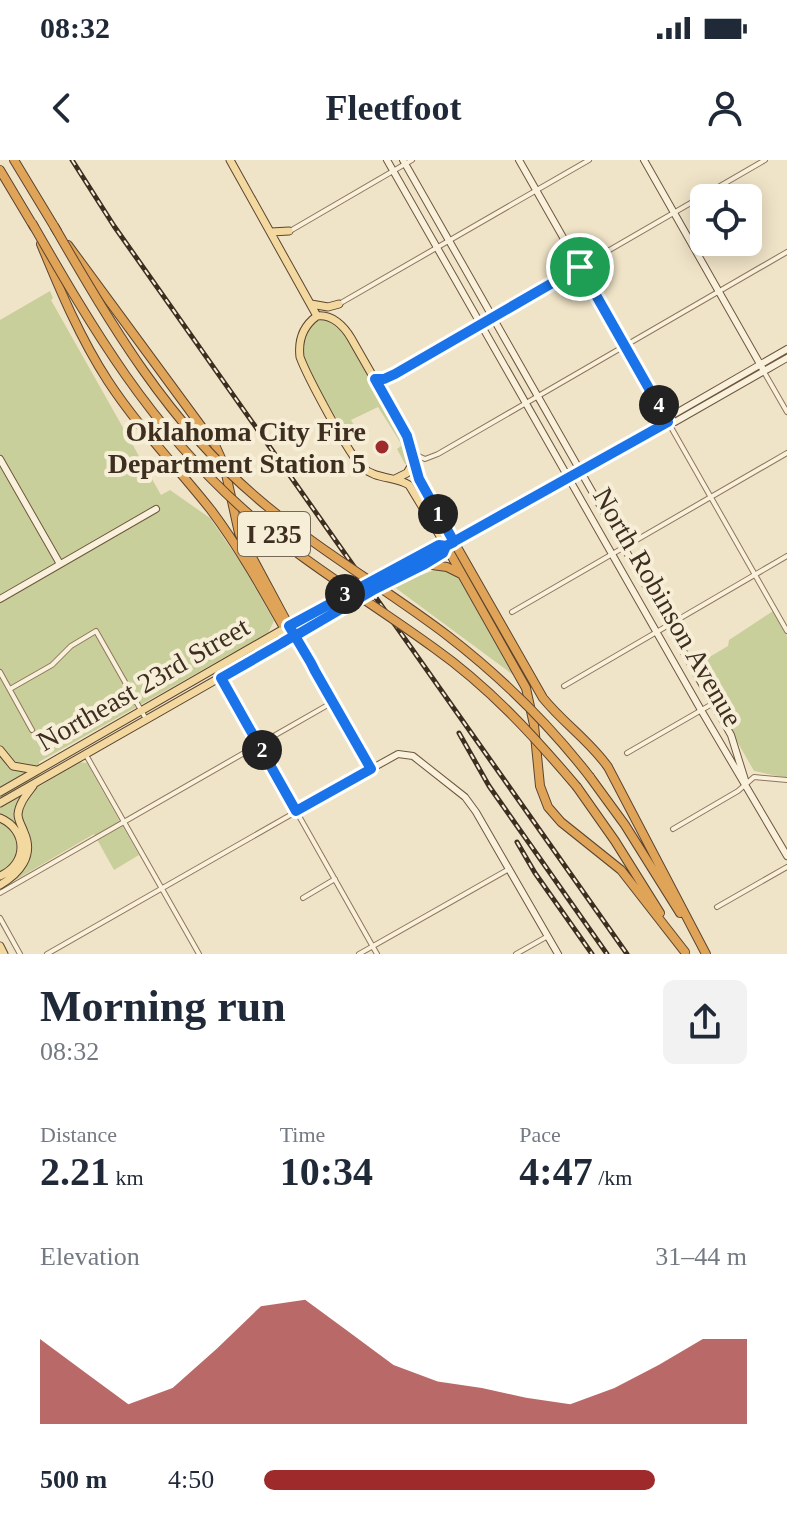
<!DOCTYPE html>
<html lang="en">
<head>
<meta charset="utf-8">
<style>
  :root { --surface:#fff; --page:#f2f2f3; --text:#1f2937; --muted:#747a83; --accent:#9e2a2b }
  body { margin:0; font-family:Georgia,serif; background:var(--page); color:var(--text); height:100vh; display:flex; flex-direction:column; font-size:30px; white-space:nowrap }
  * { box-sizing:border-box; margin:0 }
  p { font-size:26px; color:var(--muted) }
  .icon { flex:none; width:44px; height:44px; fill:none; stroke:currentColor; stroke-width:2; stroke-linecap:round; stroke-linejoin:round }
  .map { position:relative; height:794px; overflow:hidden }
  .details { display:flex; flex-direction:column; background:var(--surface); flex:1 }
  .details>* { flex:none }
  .controls { position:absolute; left:690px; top:24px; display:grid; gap:16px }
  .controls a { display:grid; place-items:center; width:72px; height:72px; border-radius:12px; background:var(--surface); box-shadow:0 4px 20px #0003; font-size:40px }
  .pin { position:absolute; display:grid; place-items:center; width:68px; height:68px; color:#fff; margin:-34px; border:4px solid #fff; border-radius:50%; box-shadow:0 2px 8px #0007 }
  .km { position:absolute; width:40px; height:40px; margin:-20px; border-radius:50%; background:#222; color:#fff; font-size:22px; line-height:40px; text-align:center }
  .round { display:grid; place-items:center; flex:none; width:84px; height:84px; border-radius:12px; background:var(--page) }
  .summary { display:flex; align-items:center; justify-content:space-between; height:136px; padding:0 40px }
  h1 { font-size:44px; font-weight:600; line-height:60px }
  .stats { display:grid; grid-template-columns:repeat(3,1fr); gap:12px; height:136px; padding:8px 40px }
  .stats div { display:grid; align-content:center }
  .stats b { font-size:40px; font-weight:600 }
  .stats small { font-size:22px; font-weight:400 }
  .stats p { font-size:22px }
  .chart { height:224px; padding:16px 40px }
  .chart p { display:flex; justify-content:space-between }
  .chart svg { width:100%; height:144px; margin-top:8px; fill:var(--accent); opacity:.7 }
  ul { padding:0 40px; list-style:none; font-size:26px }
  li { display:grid; grid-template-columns:128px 96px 1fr; align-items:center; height:60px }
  li i { height:20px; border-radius:10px; background:var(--accent) }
  .status { display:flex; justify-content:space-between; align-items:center; height:56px; padding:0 40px; background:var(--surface); direction:ltr }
  .status svg { height:22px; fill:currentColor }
  header { display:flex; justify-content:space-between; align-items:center; height:104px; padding:0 40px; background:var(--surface); font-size:36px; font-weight:600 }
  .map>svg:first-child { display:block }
  .green { fill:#c9cf9b }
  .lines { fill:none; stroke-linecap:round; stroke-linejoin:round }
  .street-casing { stroke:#8d765c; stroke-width:6 }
  .secondary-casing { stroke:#6f573f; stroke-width:8 }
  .primary-casing { stroke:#5b4430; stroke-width:9 }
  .highway-casing { stroke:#5b4430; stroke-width:10 }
  .street { stroke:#faf1dc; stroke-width:4 }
  .secondary { stroke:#faf1dc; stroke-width:6 }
  .primary { stroke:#f3d9a0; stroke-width:7 }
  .highway { stroke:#e0a458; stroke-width:8 }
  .rail-casing { stroke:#3d2e20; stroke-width:5 }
  .rail { stroke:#f7eed8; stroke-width:2; stroke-dasharray:6; stroke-linecap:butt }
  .highway-bridge-casing { stroke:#5b4430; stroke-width:10; stroke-linecap:butt }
  .highway-bridge { stroke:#e0a458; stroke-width:8 }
  .route-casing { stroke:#fff; stroke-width:16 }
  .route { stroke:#1a73e8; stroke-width:10 }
  .poi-dot { fill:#9e2a2b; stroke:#f7eed8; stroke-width:3 }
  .labels { text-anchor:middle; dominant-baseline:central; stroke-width:8; stroke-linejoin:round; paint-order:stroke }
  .shield { fill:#f7eed8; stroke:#756857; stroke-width:2 }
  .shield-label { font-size:26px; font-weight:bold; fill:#3d2e20 }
  .poi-label { font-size:28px; font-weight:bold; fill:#3d2e20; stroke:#f7eed8; text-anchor:end }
  .street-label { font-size:28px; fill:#3d2e20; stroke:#f7eed8 }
</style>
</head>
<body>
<div class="status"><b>08:32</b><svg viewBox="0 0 49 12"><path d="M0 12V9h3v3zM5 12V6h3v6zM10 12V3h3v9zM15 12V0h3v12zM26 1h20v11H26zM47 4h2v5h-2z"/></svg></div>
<header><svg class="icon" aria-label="back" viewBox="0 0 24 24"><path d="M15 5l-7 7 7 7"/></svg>Fleetfoot<svg class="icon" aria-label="person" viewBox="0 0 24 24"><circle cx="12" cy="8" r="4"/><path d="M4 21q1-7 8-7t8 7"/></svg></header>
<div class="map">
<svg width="787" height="794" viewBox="0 0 787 794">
  <rect width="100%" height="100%" fill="#f0e4c8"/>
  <!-- green -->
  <path class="green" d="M50,131L53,138L51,140L161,335L170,330L210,358L243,406L274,461L268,473L39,602L40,626L78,602L87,603L139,695L114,710L94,674L0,729V160Z
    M321,159L327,160L346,175L406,280L408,305L405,304L397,289L401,286L400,282L378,247L351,260L354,265L347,269L340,265C327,236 277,183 321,159Z
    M437,409L447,411L459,418L516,517L393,426Z
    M773,451L787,476V618L754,611L694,506L728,486L729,480Z"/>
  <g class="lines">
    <defs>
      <path id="street" d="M290,71L412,0
        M339,144L589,0
        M764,212L787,252
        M397,213L765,0
        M668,262L787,471
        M414,294L425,299L438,294L787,92
        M512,452L787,293
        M0,512L32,570
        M221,518L377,794
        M564,526L787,396
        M10,529L52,505L71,486L96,471L146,559
        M627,593L712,544
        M86,595L199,794
        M673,669L738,631L754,617L787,620
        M0,733L333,542
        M303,738L335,719
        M717,747L787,707
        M0,758L20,794
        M47,794L371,609
        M359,794L509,709
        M516,794L548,776"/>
      <path id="secondary" d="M387,0L701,550L787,696
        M403,0L731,575L745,620
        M519,0L668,262
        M644,0L764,211
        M668,262H675L787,198
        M0,299L60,404
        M451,383L668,262L671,256L787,189
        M0,439L156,349
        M295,476L371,609L398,594L413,596L465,637L476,652L558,794"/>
      <path id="primary" d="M230,0L317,156
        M271,72L289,71
        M311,144L328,147L339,144
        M375,219H384L395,214
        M395,319L407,313L413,303
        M446,386L409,325C395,316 376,320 362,307C349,295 307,216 300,197C298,180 303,166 317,156C332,154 344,166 351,178L407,276L419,319L454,382
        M0,590L13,606L36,610
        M0,632L353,429L439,385L446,386
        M0,643L375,429C394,420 437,404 446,386
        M0,658C28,670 28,704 0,716
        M0,725C19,714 35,696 24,672C22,666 18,661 18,654C19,643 27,634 33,626
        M0,786L4,794"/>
      <path id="highway" d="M14,0L57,71
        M0,10L34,67
        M41,84C60,130 80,178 108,221C138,267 177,307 211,350C238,386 260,425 282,464L289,466L239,373L224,305L215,285L68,85
        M454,382L543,538C563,563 589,580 608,607L706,794
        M446,386L526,528L534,565L540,626L548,647L561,662L621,710L685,792
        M425,404L447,407L461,414
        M590,617L625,665L680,753
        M577,627L615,681L660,753"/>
    </defs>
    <!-- street casing -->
    <use href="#street" class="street-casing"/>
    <!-- secondary casing -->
    <use href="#secondary" class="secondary-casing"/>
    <!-- primary casing -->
    <use href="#primary" class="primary-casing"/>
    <!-- highway casing -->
    <use href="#highway" class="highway-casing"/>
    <!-- street -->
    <use href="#street" class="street"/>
    <!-- secondary -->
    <use href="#secondary" class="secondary"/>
    <!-- primary -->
    <use href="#primary" class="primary"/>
    <!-- highway -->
    <use href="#highway" class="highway"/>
    <defs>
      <path id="rail" d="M72,0L114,66L627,794
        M459,573L489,626L607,794
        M517,682L535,713L592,794"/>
    </defs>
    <!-- rail casing -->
    <use href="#rail" class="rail-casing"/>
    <!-- rail -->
    <use href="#rail" class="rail"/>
    <defs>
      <path id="highway-bridge" d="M32,63C94,171 149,265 243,349C302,402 371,442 434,488C489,527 534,576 577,627
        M54,66C111,165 168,262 256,337C316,389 385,428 448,476C501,517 549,564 590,617"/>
    </defs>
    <!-- highway-bridge casing -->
    <use href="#highway-bridge" class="highway-bridge-casing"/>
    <!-- highway-bridge -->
    <use href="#highway-bridge" class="highway-bridge"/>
  </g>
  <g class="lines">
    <defs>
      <path id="route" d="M580,107L395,214L384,219H375L407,276L419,319L454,382L446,386L443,393L425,404L375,429L300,473C294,476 288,479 282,483L221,518L296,651L371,609L315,511L311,503L289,466L439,385L446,386L668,262L580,107"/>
    </defs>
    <!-- route casing -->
    <use href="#route" class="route-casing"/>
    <!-- route -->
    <use href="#route" class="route"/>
  </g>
  <!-- markers -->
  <circle class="poi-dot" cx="382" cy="287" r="8"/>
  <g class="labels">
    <!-- shield labels -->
    <rect class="shield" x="238" y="352" width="72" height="44" rx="6"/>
    <g class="shield-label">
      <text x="274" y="374">I 235</text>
    </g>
    <!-- poi labels -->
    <g class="poi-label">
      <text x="366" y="271">Oklahoma City Fire<tspan x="366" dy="32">Department Station 5</tspan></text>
    </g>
    <!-- street labels -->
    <g class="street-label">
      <text transform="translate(668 447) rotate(60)">North Robinson Avenue</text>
      <text transform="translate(143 524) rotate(-30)">Northeast 23rd Street</text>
    </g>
  </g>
</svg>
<div class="controls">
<a><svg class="icon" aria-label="locate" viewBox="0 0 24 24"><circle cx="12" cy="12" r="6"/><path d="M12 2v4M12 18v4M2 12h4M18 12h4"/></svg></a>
</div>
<div class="pin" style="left:580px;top:107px;background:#1e9e55"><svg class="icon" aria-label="arrive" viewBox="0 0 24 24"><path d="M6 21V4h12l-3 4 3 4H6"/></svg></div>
<b class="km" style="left:438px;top:354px">1</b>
<b class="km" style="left:262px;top:590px">2</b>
<b class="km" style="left:345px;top:434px">3</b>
<b class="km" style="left:659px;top:245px">4</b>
</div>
<section class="details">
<div class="summary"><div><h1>Morning run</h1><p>08:32</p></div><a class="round"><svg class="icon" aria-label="share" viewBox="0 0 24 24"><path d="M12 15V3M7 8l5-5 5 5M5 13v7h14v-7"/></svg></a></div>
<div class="stats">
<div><p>Distance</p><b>2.21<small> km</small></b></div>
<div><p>Time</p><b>10:34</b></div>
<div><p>Pace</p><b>4:47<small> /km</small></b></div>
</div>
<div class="chart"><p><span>Elevation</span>31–44 m</p>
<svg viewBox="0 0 160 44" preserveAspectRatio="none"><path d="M0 44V18L10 28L20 38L30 33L40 21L50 8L60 6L70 16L80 26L90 31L100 33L110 36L120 38L130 33L140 26L150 18L160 18V44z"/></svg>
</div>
<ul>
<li><b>500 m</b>4:50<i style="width:81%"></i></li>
</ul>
</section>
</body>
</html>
